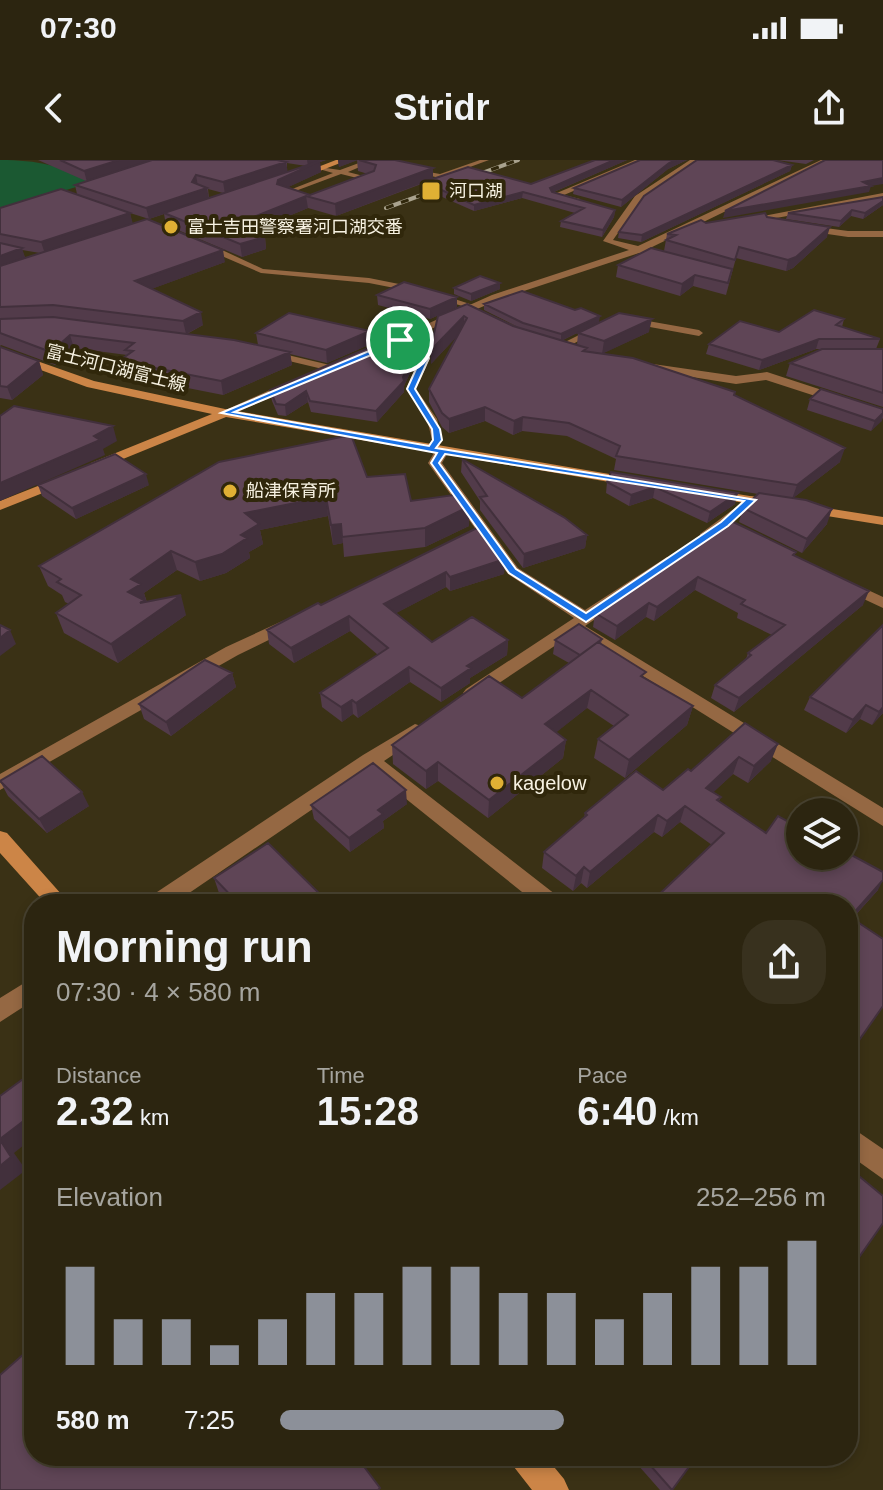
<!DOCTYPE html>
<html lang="en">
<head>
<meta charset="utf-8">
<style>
  :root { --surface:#2c2510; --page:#38311e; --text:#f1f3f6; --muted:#a6a59f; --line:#484230; --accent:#8c9099 }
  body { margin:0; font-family:Arial,"Noto Sans JP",sans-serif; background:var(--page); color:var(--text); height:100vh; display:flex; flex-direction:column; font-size:30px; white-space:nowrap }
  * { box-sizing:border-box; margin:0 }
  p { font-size:26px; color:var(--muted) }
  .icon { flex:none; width:44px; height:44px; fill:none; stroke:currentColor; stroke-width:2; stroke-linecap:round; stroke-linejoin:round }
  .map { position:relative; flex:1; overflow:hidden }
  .details { position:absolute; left:24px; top:734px; width:834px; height:572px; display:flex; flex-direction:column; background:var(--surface); border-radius:32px; box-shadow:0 4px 12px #0003,0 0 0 2px var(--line) }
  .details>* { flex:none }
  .buttons { position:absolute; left:786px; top:638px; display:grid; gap:16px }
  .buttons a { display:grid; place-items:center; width:72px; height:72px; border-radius:50%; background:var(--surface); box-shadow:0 4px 12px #0003,0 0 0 2px var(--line); font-size:40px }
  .pin { position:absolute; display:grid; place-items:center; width:68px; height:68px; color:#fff; margin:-34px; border:4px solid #fff; border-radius:50%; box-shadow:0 2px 8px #0007 }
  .round { display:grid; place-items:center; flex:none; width:84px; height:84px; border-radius:32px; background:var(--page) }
  .summary { display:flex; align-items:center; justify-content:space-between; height:136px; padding:0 32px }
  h1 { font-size:44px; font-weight:700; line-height:60px }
  .stats { display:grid; grid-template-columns:repeat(3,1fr); gap:12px; height:136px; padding:8px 32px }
  .stats div { display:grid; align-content:center }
  .stats b { font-size:40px; font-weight:700 }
  .stats small { font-size:22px; font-weight:400 }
  .stats p { font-size:22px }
  .chart { height:224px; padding:16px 32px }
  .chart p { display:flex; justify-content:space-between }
  .chart svg { width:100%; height:144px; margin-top:8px; stroke:var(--accent); stroke-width:6 }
  ul { padding:0 32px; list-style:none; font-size:26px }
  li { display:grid; grid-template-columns:128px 96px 1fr; align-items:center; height:60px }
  li i { height:20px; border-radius:10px; background:var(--accent) }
  .status { display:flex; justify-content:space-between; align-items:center; height:56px; padding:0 40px; background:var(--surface); direction:ltr }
  .status svg { height:22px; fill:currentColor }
  header { display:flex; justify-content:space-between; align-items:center; height:104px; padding:0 32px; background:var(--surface); font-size:36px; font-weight:700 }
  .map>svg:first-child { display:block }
  .green { fill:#1b5932 }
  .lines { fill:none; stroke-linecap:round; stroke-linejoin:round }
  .lane { fill:#956843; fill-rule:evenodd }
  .street { fill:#956843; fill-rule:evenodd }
  .secondary { fill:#cc8547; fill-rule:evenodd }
  .rail-casing { stroke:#aaa38e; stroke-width:4 }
  .rail { stroke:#30270b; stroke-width:3; stroke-dasharray:8; stroke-linecap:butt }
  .wall { fill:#523b4a; fill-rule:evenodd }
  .shaded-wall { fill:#42303c }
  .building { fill:#5f4556; stroke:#42303c; stroke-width:2 }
  .route { fill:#1a73e8; stroke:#fff; stroke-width:2; fill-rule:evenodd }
  .poi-dot { fill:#e0b034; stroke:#30270b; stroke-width:3 }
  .labels { text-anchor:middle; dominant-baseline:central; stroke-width:8; stroke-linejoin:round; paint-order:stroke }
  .far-poi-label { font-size:18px; fill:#f7f2e2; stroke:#30270b; text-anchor:start }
  .far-street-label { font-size:18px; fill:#f7f2e2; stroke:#30270b }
  .poi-label { font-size:20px; fill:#f7f2e2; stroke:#30270b; text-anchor:start }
</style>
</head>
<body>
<div class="status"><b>07:30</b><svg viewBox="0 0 49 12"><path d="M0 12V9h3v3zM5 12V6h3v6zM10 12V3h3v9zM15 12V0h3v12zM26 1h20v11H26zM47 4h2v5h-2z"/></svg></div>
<header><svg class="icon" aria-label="back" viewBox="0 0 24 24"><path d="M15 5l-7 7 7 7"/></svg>Stridr<svg class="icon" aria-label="share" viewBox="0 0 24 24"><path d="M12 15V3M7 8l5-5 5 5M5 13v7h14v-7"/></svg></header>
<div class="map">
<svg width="883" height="1330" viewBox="0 0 883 1330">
  <rect width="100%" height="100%" fill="#3a3115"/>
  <!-- green -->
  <path class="green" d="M0,0C38,0 61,6 96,21L0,50Z"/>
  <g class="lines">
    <!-- lane -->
    <path class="lane" d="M367,0H376L348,12L375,19L365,24L360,23L365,20L341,14L290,33L294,38L282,33L333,13L319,9V7L340,10Z
      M480,0H489L440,18L409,11L412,9L440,14Z
      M201,83H207L263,109L369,118L424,129L476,146L472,149L420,133L369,123L261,113L201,87Z
      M631,158L699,170L703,173L699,176L628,163V159Z
      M595,167L602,169L563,189L555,187Z
      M400,177L422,188L430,198L416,229L437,259L442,280L435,291L426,289L432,280L427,259L406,229L420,198L416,192L397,182V178Z
      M271,191L334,206L336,208L331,211L268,196V192Z"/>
    <!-- street -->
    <path class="street" d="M635,0H646L564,35L580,39V43L552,35Z
      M690,0H699L641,40L613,80L638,86L821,0H831L648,89L647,93H639L500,139L381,191L371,189L492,135L629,90L603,81L635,36Z
      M883,33V39L742,64L737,61Z
      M803,65L848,71H883V77H848L800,70Z
      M646,203L736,216L767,212L883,250V258L766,220L736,224L642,209V205Z
      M292,220L302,223L229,256L219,253Z
      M437,288L449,291L442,303L518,408L585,450L667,397H677V403L585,466L883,648V666L574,473L478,537H466L463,533L466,529L574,458L508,414L428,303Z
      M751,336L756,337V343L710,380H700V374Z
      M842,418L883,437V448L836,426V420Z
      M291,457L299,462L297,466L238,495L0,630V614L226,487Z
      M415,564L421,566L424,571L421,576L384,601L560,738L563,744H537L370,610L173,744H145L148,738L363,595Z
      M34,817V840L0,862V838Z
      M848,965L883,989V1019L848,994Z"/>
    <!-- secondary -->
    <path class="secondary" d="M336,0H348L299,19L292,17Z
      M0,188L94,221L225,249L633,318L640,322L633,326L226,257L96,310L89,306L91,303L212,254L87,227L0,195Z
      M63,316L68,317V323L0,350V341Z
      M712,330L776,340L783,344L776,348L707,337V331Z
      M807,345L883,357V365L802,352V346Z
      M0,671L7,673L70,744H46L0,693Z
      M509,1296H545L564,1319L569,1330H532L514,1307Z"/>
    <defs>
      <path id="rail" d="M386,48L518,0"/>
    </defs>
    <!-- rail casing -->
    <use href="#rail" class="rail-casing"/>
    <!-- rail -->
    <use href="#rail" class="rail"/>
  </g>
  <!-- wall -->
  <path class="wall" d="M38,0H326L320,2L321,12L288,27L310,35L368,14L358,11L357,0L339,7L338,0H395L433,8V19L531,24L595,0H627L554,32L615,50L614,57L602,77L560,67L561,61L575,53L522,38L474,51L424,29V23L336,56L308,48L250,72L265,77L266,89L242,97L166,65L164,54L149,59L130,53L132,63L225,102L151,129L203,165L187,174L258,185L256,173L371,184L327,203L290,194L292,205L223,235L122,215L119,201L127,195L74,188L55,205L1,185L0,186V48L77,34L75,25L86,21ZM287,3L306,6L287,12ZM208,29L223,33L209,38ZM22,90L40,93L25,98Z
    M640,0H687L668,9L621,47L573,34L574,28Z
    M777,0H814L806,4Z
    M792,5L790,11L641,82L618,78L619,72Z
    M883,37V45L863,59L851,56L839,67L786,59L788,53Z
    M767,57L827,77L793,108L786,111L736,98L726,135L693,126L680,136L616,117L618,105L664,91L667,74L706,63Z
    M454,128L500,129L471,141L454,134Z
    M377,135L457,137V147L430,159L378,145Z
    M467,144L520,168L484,150V144L575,150L599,162L561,181L577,185L578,173L649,172L603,193L735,235L840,302L793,338L827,364L802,393L739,362L743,348L758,334L614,310L616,299L567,276L522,271L513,275L485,261L449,273L442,267L429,242V229L458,175L431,204Z
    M844,159L842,167L880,179L876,189H883V247L786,216L790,203L822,189H816L759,210L706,194L709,184Z
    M0,187L39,201L43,215L12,240L0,238Z
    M416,188L417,198L404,226V232L377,262L311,252L308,242L286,256L278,255L272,241L270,230Z
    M810,239L883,249V258L871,271L807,250Z
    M462,299L587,375L585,388L523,408L480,350V341L461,312Z
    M611,312L735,344L707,363L653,338L629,346L606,333L607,322Z
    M367,317L411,341L469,366L425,387L344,397L343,383L333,385L328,356L260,370L263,384L249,392L250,398L226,413L200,421L177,410L144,433L147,442L186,455L118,503L64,473L56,453L69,444L65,442L62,435L48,426L39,406Z
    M38,325H149L76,359L42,336Z
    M729,360L796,392L794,396L863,445L734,552L711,538L715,525L746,499L748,493L772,475L737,458L738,453L695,430L654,461L646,457L615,480L593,467L595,453Z
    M476,367L505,399L504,414L450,431L446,427L396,453L432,482L508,480L507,495L470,518V523L441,542L410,522L358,558L353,554L342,562L322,547L320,533L378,495L350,471L294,503L269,484L267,470L321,445L476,369Z
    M883,465V553L872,565L860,559L846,573L804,550L810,537Z
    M602,479L601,484L645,518L693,546L687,565L625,618L594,598L598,579L614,566L587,548L556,572L566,580L563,598L488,658L438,621L426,629L393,604L392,585L522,538L569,503L553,494L555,480Z
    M232,513L236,527L171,576L144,559L139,544Z
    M745,563L771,601L748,623L733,614L713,632L721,637L719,641L766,673L878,730L852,759L848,896V744H649L712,685L680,662L662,677L654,672L587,728L581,723L573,731L542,708L544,692L584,658L585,653L663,630L691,611Z
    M0,621L89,646L47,673L8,636Z
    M407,644L383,661L384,668L350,692L314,659L311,645Z
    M214,718L330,744H228L220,736Z
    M630,1296H697L672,1330H660Z"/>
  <!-- shaded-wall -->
  <path class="shaded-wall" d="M119,0H156L87,22L84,11Z
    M307,0H326L320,2L321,12L280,31L277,24L278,20L308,6Z
    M338,0H358L339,7Z
    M614,0H627L549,34L550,28Z
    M676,0H687L668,9L621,47L622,40L669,3Z
    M286,2L288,13L225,34L223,22Z
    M792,5L790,11L641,82L642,75Z
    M433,8V19L336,56L335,44Z
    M196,15L198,26L207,28L209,39L149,59L146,48L192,22Z
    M883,18V24L871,26L869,32L723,58L725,51Z
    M523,32L522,38L474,51V45Z
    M306,36L308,48L236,78L234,65Z
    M883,41V45L863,59L865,53Z
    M615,50L614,57L602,77L603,70Z
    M852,50L851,56L839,67L841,61Z
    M130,53L133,64L45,94L41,82Z
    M830,67L827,77L793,108L786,111L788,100Z
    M265,77L266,89L242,97L240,84Z
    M22,88L26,100L0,109V96Z
    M223,90L225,102L138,134L135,121Z
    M695,115L693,126L680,136L682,124Z
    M500,123V129L471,141V134Z
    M457,137V147L430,159V149Z
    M201,152L203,165L186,174L183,161Z
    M464,156V169L431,204L430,191Z
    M600,156L599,162L561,181V174Z
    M652,159L649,172L602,194L604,181Z
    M370,171L371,184L327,203L326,190Z
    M70,175L74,188L55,205L51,192Z
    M819,179L816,189L759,210L762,200Z
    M416,188L417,198L404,226V232L377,262L376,251L403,217Z
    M290,192L292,205L223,235L221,221Z
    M39,201L43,215L12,240L7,227Z
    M306,231L308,242L286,256L285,245Z
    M485,247V261L449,273V259Z
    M883,253L882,261L871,271L875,261Z
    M523,257L522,271L513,275L514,261Z
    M113,266L117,281L103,289L105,295L0,341V323Z
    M845,288L840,302L792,339L797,325Z
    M146,314L149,325L76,359L72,348Z
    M655,327L653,338L629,346L631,335Z
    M738,333L735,344L707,363L710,352Z
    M326,337L328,356L260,370L263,384L249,392L250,398L226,413L200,421L195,402L241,375L245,353Z
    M470,346L469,366L425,387V368Z
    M832,349L827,364L802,393L807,379Z
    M341,364L343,383L333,385L331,365Z
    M587,375L585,388L523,408L524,394Z
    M171,391L177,410L144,433L147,444L181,435L186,455L118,503L111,484L128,432L131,419Z
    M505,399L504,414L450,431V417Z
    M446,412V427L385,459L384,444Z
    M698,417L695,430L654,461L657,447Z
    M869,431L863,445L734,552L739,538Z
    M649,443L646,457L615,480L617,466Z
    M349,456L350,471L294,503L291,488Z
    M10,470L16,484L0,496V478Z
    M508,480L507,495L470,518V523L441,542V528L467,506Z
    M409,507L410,522L358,558L356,543Z
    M232,513L236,527L171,576L166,562Z
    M591,530L587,548L543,583L545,564Z
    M352,540L353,554L342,562L341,547Z
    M866,545L860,559L846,573L853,560Z
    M693,546L687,565L625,618L629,600Z
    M883,547V553L872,565L879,552Z
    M566,580L563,598L488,658L489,640Z
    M778,584L771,601L748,623L754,606Z
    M739,597L733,614L701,644L706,628Z
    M438,602V621L426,629V611Z
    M406,630L407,644L383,661L384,668L350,692L349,678L378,650Z
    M82,632L89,646L47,673L39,659Z
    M685,646L680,662L662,677L667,661Z
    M658,655L654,672L587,728L590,712Z
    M584,707L581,723L573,731L576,716Z
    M883,720L878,730L848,763V760Z
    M34,953V977L14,993L26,1010L0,1030V979Z"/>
  <!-- building -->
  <path class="building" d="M60,0H119L84,11Z
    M152,0H277L286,2L223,22L196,15L192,22L207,28L146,48L75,25Z
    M359,0H395L433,8L335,44L306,36L234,65L265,77L240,84L164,53L320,1L278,20L277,24L310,35L374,11L376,5Z
    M595,0H614L550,28L552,32L615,50L603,70L561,61L584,48L523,32L474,45L424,22L468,7L531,24Z
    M640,0H676L669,3L622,40L574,28Z
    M697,0H773L792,5L642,75L619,72L644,36Z
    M825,0H883V18L863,22L871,26L725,51Z
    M61,29L130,53L41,82L0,74V48Z
    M883,37V41L865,53L852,50L841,61L788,53Z
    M765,53L767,57L830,67L796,97L788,100L739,87L735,100L666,80L676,75L667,74L701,60L706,63Z
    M147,59L223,90L135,121L201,152L183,161L53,145L0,147V106Z
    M0,83L22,88L0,96Z
    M651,88L732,109L728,123L695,115L682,124L618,105Z
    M480,116L500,123L471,134L454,128Z
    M404,122L457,137L430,149L377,135Z
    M522,131L575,150L581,148L600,156L561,174L523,163L484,144Z
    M467,144L513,166L587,188L583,191L633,198L735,232L734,235L845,288L797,325L616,296L620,286L569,263L523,257L514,261L485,247L449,259L442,253L429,229L467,158L464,156L430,191L438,156Z
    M814,150L844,159L836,165L880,179H819L762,200L709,184L740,161L779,172Z
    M289,153L370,171L326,190L256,173Z
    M619,153L652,159L604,181L578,173Z
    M53,157L234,180L290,192L221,221L119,201L133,191L125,190L134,183L70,175L51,192L0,173V159Z
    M391,178L412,183L416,188L403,217L404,221L376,251L310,241L306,231L285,245L276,244L270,230Z
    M0,187L39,201L7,227L0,226Z
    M822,189H883V233L790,203Z
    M821,229L883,249V253L875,261L810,239Z
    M14,246L113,266L94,276L100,280L0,323V256Z
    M351,275L367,317L405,314L411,341L461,334L470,346L425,368L342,377L341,364L331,365L326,337L245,353L259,364L241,375L247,378L222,394L195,402L171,391L131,419L141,424L128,432L144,440L140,443L181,435L111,484L56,453L81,435L57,422L61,419L39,406L219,302Z
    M115,294L146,314L72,348L38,325Z
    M462,299L565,358L587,375L524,394L480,337L487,336Z
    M611,312L738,333L710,352L655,327L631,335L607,322Z
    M759,333L806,340L832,349L807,379L743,348Z
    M729,360L796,392L793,395L869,431L739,538L715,525L751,495L748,493L785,465L741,444L745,440L698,417L657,447L649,443L617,466L595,453Z
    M480,365L505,399L450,417L446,412L384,444L432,482L472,457L508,480L467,506L471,508L441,528L409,507L356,543L352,540L341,547L320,533L388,488L349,456L291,488L267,470L318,443L321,445L479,367H476Z
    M579,464L602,479L580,495L555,480Z
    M0,465L10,470L0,478Z
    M883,465V547L879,552L866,545L853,560L810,537Z
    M598,482L646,512L641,516L693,546L629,600L598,579L628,555L591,530L545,564L566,580L489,640L438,602L426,611L392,585L489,516L522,538Z
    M205,500L232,513L166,562L139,544Z
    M745,563L778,584L754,606L739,597L706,628L721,637L717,640L766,673L778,656L800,668V696H844V691L883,712V720L850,757L883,779V846L848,896V744H767L764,742L761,744H649L724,673L685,646L667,661L658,655L590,712L584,707L576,716L544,692L587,655L585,653L636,611L663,630L688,609L691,611Z
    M42,596L82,632L39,659L0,621Z
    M373,603L406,630L378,650L383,654L349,678L311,645Z
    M268,683L330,744H239L214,718Z
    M34,911V953L0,979V936Z
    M0,980L11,997L0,1006Z
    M848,1007L883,1036V1063L848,1113Z
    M34,1185V1296H356L380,1328L378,1330H0V1215Z
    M642,1296H697L672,1330Z"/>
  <!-- route -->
  <path class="route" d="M400,178L422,188L429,198L415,229L440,269L442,280L436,288L756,340L728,366L586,462L509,413L431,303L437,293L221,253ZM400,183L417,191L421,198L407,229L432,269L433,280L429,286L234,252ZM445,294L744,341L721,362L586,453L516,409L439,303Z"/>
  <!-- markers -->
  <g class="poi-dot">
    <rect x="421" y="21" width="20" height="20" rx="4"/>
    <circle cx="171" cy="67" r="8"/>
    <circle cx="230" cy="331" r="8"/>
    <circle cx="497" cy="623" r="8"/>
  </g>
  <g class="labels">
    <!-- far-poi labels -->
    <g class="far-poi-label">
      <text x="449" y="31">河口湖</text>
      <text x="187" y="67">富士吉田警察署河口湖交番</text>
      <text x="246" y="331">船津保育所</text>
    </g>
    <!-- far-street labels -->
    <g class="far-street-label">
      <text transform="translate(116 208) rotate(14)">富士河口湖富士線</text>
    </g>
    <!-- poi labels -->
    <g class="poi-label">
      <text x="513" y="623">kagelow</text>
    </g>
  </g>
</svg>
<div class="buttons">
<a><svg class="icon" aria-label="layers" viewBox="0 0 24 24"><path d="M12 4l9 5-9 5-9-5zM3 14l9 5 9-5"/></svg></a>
</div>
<div class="pin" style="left:400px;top:180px;background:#1e9e55"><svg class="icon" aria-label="arrive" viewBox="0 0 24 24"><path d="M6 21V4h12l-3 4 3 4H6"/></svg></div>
<section class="details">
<div class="summary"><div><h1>Morning run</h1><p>07:30 · 4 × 580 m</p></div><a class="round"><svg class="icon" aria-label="share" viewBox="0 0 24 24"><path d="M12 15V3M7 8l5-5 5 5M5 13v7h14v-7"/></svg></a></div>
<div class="stats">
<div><p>Distance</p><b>2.32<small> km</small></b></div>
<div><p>Time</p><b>15:28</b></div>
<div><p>Pace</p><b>6:40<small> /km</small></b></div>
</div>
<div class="chart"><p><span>Elevation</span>252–256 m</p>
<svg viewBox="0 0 160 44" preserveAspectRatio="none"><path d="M5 44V14M15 44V30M25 44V30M35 44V38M45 44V30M55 44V22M65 44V22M75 44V14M85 44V14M95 44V22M105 44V22M115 44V30M125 44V22M135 44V14M145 44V14M155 44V6"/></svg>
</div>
<ul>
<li><b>580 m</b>7:25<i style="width:52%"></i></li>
</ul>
</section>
</div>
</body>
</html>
